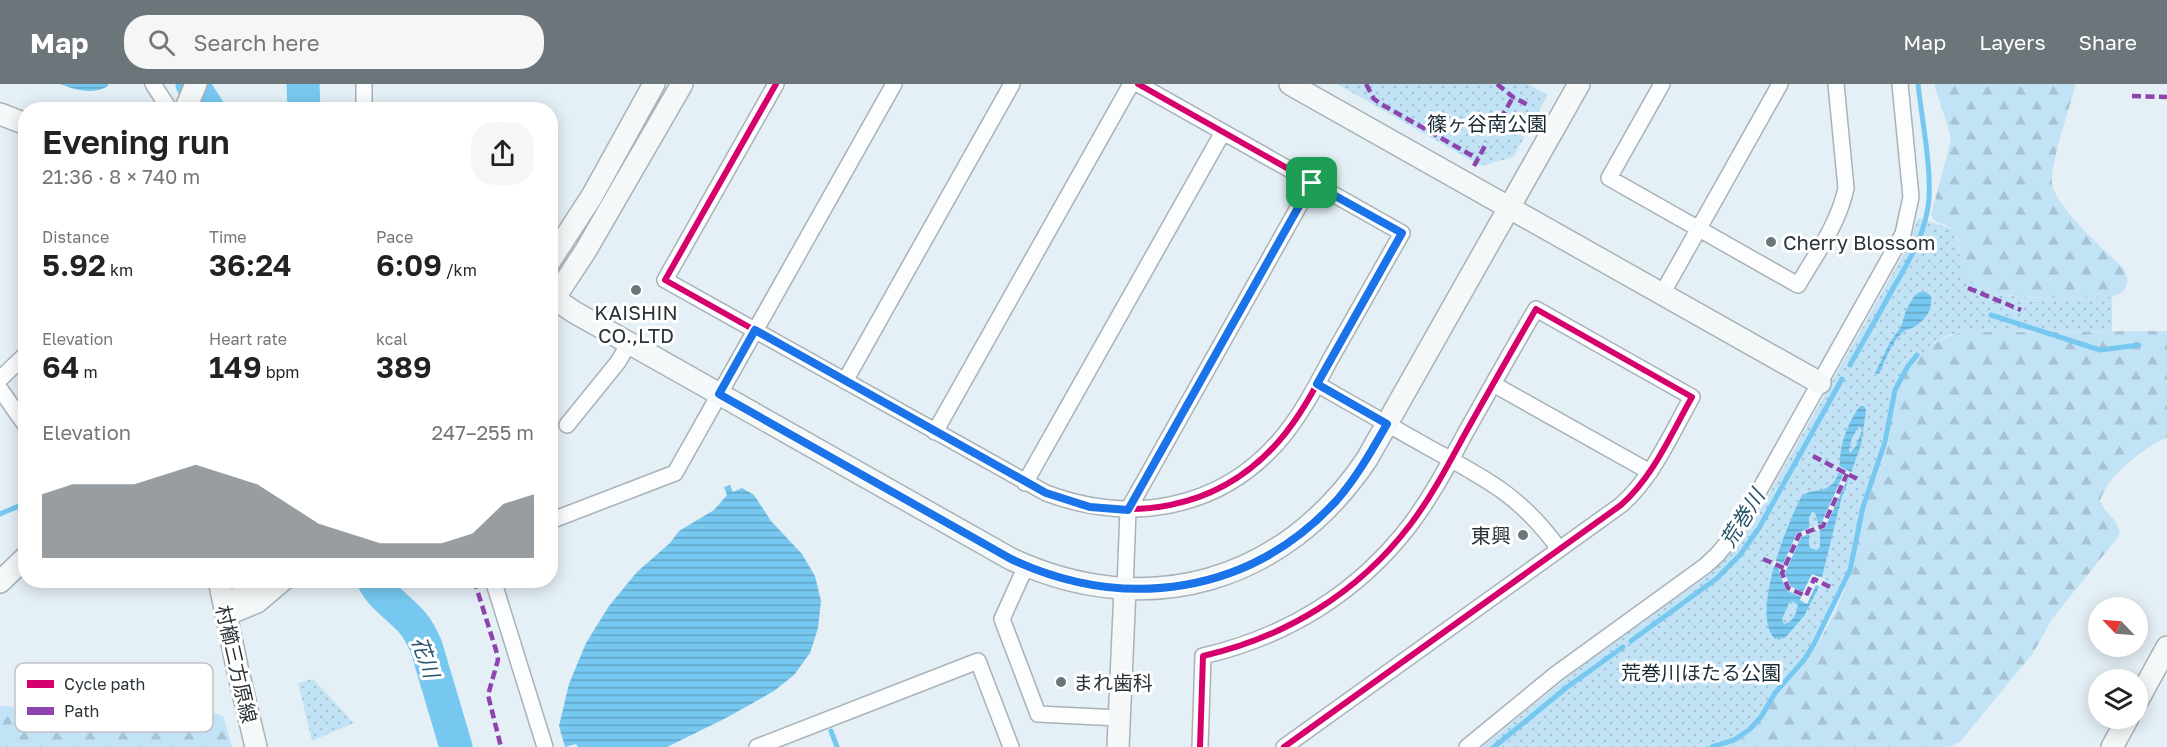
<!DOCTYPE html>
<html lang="en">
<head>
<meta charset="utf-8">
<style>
  :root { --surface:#fff; --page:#f6f6f6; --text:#222; --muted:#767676; --accent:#6c757a }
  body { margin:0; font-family:"Golos Text","Noto Sans JP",sans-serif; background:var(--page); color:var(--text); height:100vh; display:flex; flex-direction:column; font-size:22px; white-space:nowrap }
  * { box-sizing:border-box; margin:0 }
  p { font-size:20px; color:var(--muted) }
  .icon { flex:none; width:33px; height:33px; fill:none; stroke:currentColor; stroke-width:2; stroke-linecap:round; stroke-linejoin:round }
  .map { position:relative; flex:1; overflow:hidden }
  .details { position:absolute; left:18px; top:18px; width:540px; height:486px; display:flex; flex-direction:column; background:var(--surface); border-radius:24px; box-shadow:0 3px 15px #0003 }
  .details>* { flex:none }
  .needle { width:39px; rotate:295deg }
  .tools { position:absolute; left:2088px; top:513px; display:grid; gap:12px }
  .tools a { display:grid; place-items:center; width:60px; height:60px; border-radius:50%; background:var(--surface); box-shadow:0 3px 15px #0003; font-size:30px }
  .pin { position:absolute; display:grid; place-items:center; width:51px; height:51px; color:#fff; margin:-26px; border-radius:12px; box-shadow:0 3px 9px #0006 }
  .round { display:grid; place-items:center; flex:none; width:63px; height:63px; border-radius:24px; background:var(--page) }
  .overview { display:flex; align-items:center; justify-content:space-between; height:102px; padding:0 24px }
  h1 { font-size:33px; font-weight:600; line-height:45px }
  .metrics { display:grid; grid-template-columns:repeat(3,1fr); gap:9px; height:102px; padding:6px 24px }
  .metrics div { display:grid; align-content:center }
  .metrics b { font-size:30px; font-weight:600 }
  .metrics small { font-size:16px; font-weight:400 }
  .metrics p { font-size:16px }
  .chart { height:168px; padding:12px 24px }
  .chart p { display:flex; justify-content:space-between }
  .chart svg { width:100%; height:108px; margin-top:6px; fill:var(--accent); opacity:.7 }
  header { display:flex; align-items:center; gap:36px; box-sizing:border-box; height:84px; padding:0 30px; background:var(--accent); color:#fff }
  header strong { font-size:28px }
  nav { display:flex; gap:33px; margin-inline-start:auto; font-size:21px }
  .search { width:420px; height:54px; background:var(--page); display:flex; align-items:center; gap:15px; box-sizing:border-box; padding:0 21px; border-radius:24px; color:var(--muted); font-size:22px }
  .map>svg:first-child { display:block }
  .forest { fill:url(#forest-firs) }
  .park { fill:url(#park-dots) }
  .water { fill:url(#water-rules); fill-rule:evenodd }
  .pier { fill:#e4eff6 }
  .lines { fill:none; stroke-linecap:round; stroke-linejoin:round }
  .stream { stroke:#77c8f0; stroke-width:5 }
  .river { stroke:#77c8f0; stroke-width:33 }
  .street-casing { stroke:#a9b2b7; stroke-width:18 }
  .secondary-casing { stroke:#a9b2b7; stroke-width:24 }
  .street { stroke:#fbfdfe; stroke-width:15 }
  .secondary { stroke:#f4f8f9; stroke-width:21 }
  .quiet { stroke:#8e44ad; stroke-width:4.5; stroke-dasharray:9 4.5; stroke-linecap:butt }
  .cycleway-casing { stroke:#fff; stroke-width:10 }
  .cycleway { stroke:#d6006c; stroke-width:6 }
  .route-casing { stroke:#fff; stroke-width:12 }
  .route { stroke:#1a73e8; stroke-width:8 }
  .poi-dot { fill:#6c757a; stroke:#fff; stroke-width:2 }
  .labels { text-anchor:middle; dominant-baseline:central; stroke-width:6; stroke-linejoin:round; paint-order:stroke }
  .park-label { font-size:20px; fill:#192c36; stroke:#fff }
  .poi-label { font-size:20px; fill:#2c3338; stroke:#fff; text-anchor:start }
  .street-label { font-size:20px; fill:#2c3338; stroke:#fff }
  .water-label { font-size:21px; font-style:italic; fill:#28556c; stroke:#fff }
  .key { fill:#fff; stroke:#c0c2c3; stroke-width:1.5 }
  .key-label { font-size:16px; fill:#2c3338 }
</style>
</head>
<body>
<header>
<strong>Map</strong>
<div class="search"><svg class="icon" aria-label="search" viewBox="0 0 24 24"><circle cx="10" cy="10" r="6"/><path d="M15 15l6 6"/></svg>Search here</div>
<nav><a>Map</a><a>Layers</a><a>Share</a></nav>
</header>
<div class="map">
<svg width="2167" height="663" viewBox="0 0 2167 663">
  <defs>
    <pattern id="forest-firs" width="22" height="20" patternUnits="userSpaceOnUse" patternTransform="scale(1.5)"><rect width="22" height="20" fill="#c2e3f6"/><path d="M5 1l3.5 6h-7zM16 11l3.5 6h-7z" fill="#a7c3d4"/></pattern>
    <pattern id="park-dots" width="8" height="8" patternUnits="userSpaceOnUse" patternTransform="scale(1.5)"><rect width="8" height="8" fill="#c2e3f6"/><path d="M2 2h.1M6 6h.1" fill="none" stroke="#a7c3d4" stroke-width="1.8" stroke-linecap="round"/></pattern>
    <pattern id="water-rules" width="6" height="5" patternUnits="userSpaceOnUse" patternTransform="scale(1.5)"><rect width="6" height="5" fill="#77c8f0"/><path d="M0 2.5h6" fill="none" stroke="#62a3c3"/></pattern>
  </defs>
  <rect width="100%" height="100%" fill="#e4eff6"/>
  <!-- forest -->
  <path class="forest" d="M1934,0H2076C2070,22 2050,80 2052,100C2056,124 2106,167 2124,185L2128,197L2123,208L2112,213C2081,213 1980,221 1964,192C1955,178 1965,155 1951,144C1946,141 1939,139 1934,136L1931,131L1951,56L1948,43Z
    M2167,247V353C2143,365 2108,390 2100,417C2107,432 2115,431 2120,449L2118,453L2052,535L2033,569L1960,658L1949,663H1723C1757,649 1758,638 1777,611C1786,598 1798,589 1807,576C1822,557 1840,518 1849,495C1858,472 1858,448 1865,424C1870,405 1880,387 1886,368C1890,352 1891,335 1894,319C1902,285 1929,254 1963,248Z
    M0,622L23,623L90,645L109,644L209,627L223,632L232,663H0Z"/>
  <!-- park -->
  <path class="park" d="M1337,0H1528L1548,11L1513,73L1481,82Z
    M1918,134L1956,146L1962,188C1977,223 2079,213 2112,213V247L1963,248L1948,251L1934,259L1919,273L1903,295L1894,319L1885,370L1865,424L1853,487L1812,570L1778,610L1763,634L1751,648L1736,658L1723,663H1482L1574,588L1711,489L1734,466L1752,440L1903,171Z
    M313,595L354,639L312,657L298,599Z"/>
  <!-- water -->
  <path class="water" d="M60,0H108V2C94,11 74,6 60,0Z
    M1920,208H1926L1931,212C1933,225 1926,236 1914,243C1910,245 1905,245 1902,249C1891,259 1885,277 1879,290L1875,289L1890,258L1901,243L1906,226L1915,211Z
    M1860,322H1864L1866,326L1861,361L1841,416L1820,501L1804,532L1785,554L1775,555C1750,530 1787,441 1801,413C1811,404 1822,409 1831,401C1843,390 1838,375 1842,361C1845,348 1852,332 1860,322ZM1859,342L1862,346L1856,362L1850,369L1849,366L1852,354ZM1812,428L1815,429L1820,446V463L1817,466L1810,464L1809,460V434ZM1792,517L1798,521C1797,529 1792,539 1784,540L1782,535L1789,519Z
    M730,401L733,408L742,404L754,411L771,437L802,470L815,492L821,517L818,544L810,569L794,591L774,607L726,634L667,663H578L576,660L565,663L559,642L569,600L586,559L609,522L637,488L670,459L679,447L714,426L727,411L724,403Z"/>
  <!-- pier -->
  <path class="pier" d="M1837,381L1854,390L1852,396L1848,394L1825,444L1817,447L1814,442L1821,440L1843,391L1836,387Z
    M1812,443V449L1801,453L1785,489L1790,502L1803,508L1812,490L1825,495L1822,503L1816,501L1807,520L1800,516L1801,513L1786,506L1779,488L1780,485L1772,481L1774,476L1783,480L1797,449Z"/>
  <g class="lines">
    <!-- stream -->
    <path class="stream" d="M1991,231L2100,266L2139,261
      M1850,281C1864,256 1878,232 1891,208C1908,179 1926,150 1929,115C1931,80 1922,36 1918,0
      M0,430L26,419
      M1631,557L1716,495L1740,471L1759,444L1842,295
      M831,647L837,663
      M1494,663L1566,604L1623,563
      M1712,663L1734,656L1749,646L1761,633L1775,609L1804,576L1814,560L1850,486L1863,423L1885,358L1895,306L1908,282L1917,271"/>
    <!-- river -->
    <path class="river" d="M192,0L209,26
      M303,0L304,26
      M373,496C381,512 395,521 407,533C416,541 421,551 426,562L456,663"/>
    <defs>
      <path id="street" d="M153,0L170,26
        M364,0V26
        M776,0L665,196L1046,409C1129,440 1218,427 1279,357C1300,333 1315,304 1330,276C1354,234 1378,192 1402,149L1138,0
        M1662,0L1609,94L1798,201C1816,170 1839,139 1846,104L1836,0
        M1662,210L1780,0
        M0,295L26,270
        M845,297L1012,0
        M1317,300C1353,321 1389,341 1426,362C1482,393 1520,410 1559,465
        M1493,300L1650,388
        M0,305L26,342
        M567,341L618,278L629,259
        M935,348L1131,0
        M1025,399L1223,48
        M550,437L675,389L894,0
        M1026,482L1002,535L1038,630L1119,634
        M493,496L545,663
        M1125,505L1128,426L1312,99
        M757,663L978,577L1011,663
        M1200,663L1203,572C1286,553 1358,509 1410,441C1432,412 1449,379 1466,348C1489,307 1512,266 1536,225L1692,313C1671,350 1653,393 1621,421L1284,663
        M1467,663L1556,590L1705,482L1717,471L1736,448L1903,150L1911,113L1900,0"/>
      <path id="secondary" d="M1290,0L1820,299
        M185,26L196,0
        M0,30L26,40
        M550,177L592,112L654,0
        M555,215L574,228L629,259L1011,475C1147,538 1284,499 1367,375L1579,0
        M550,221L586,166L682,0
        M219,496L237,583L256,663
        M0,498L26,473
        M226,531L257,518L283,496
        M226,531L252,496
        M2138,616L2167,563
        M1118,663L1125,505
        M2112,663L2128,634"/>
    </defs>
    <!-- street casing -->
    <use href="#street" class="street-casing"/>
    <!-- secondary casing -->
    <use href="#secondary" class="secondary-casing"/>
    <!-- street -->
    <use href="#street" class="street"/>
    <!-- secondary -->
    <use href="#secondary" class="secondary"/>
    <!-- quiet -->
    <path class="quiet" d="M1366,0L1374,15L1381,20L1478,75
      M1497,0L1513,13L1530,22
      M2132,12L2167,13
      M1494,47L1513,13
      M1474,82L1487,58
      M1968,204L2021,226
      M1813,372L1861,397
      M1763,475L1784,484
      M474,496L496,566L498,576L488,611L501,663
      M1830,503L1814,495L1806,512L1788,504L1782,489L1799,451L1823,442L1847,390"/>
    <defs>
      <path id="cycleway" d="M776,0L665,196L1046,409C1129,440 1218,427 1279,357C1300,333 1315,304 1330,276C1354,234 1378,192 1402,149L1138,0
        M1200,663L1203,572C1286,553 1358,509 1410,441C1432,412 1449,379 1466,348C1489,307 1512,266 1536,225L1692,313C1671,350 1653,393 1621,421L1284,663"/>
    </defs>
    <!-- cycleway casing -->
    <use href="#cycleway" class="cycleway-casing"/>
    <!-- cycleway -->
    <use href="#cycleway" class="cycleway"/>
  </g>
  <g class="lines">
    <defs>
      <path id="route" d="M1312,99L1402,149L1317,300L1387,340C1372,366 1357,393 1337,416C1250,511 1125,528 1011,475L719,310L755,246L1046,409L1090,423L1128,426Z"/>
    </defs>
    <!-- route casing -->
    <use href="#route" class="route-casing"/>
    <!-- route -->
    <use href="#route" class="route"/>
  </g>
  <!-- markers -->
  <g class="poi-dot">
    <circle cx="1771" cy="158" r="6"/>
    <circle cx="636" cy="206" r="6"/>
    <circle cx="1523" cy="451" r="6"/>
    <circle cx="1061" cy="598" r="6"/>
  </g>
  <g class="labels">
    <!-- park labels -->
    <g class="park-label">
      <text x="1487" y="39">篠ヶ谷南公園</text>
      <text x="1701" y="588">荒巻川ほたる公園</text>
    </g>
    <!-- poi labels -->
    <g class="poi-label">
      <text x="1783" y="158">Cherry Blossom</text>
      <text x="636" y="228" text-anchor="middle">KAISHIN<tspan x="636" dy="23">CO.,LTD</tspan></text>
      <text x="1511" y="451" text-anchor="end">東興</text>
      <text x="1073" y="598">まれ歯科</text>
    </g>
    <!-- street labels -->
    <g class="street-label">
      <text transform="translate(237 580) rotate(77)">村櫛三方原線</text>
    </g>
    <!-- water labels -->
    <g class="water-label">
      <text transform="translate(1742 434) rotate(-58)">荒巻川</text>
      <text transform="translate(426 573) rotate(71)">花川</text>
    </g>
  </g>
  <!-- legend -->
  <rect x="15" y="579" width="198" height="69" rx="9" class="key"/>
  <rect x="27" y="596" width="27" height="8" fill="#d6006c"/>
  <rect x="27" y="623" width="27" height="8" fill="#8e44ad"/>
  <g class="key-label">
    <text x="64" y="606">Cycle path</text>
    <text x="64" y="633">Path</text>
  </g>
</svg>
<div class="tools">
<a><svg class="needle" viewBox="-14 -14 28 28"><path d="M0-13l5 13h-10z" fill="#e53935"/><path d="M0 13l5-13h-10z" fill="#767676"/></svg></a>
<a><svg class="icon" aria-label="layers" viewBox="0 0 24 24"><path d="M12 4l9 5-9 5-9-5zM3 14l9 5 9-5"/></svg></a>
</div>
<div class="pin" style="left:1312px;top:99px;background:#1e9e55"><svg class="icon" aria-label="arrive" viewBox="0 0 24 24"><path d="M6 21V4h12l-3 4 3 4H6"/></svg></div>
<section class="details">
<div class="overview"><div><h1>Evening run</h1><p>21:36 · 8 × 740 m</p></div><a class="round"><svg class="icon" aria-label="share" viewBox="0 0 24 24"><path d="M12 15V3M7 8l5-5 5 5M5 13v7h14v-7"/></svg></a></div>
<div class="metrics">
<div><p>Distance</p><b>5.92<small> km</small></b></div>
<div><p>Time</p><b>36:24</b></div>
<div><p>Pace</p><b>6:09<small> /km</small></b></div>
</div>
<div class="metrics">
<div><p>Elevation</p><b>64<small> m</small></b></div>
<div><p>Heart rate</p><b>149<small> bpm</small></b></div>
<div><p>kcal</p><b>389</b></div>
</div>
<div class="chart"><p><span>Elevation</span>247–255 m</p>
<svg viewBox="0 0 160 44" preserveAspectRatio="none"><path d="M0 44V18L10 14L20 14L30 14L40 10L50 6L60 10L70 14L80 22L90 30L100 34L110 38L120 38L130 38L140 34L150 22L160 18V44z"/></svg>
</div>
</section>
</div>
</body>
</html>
